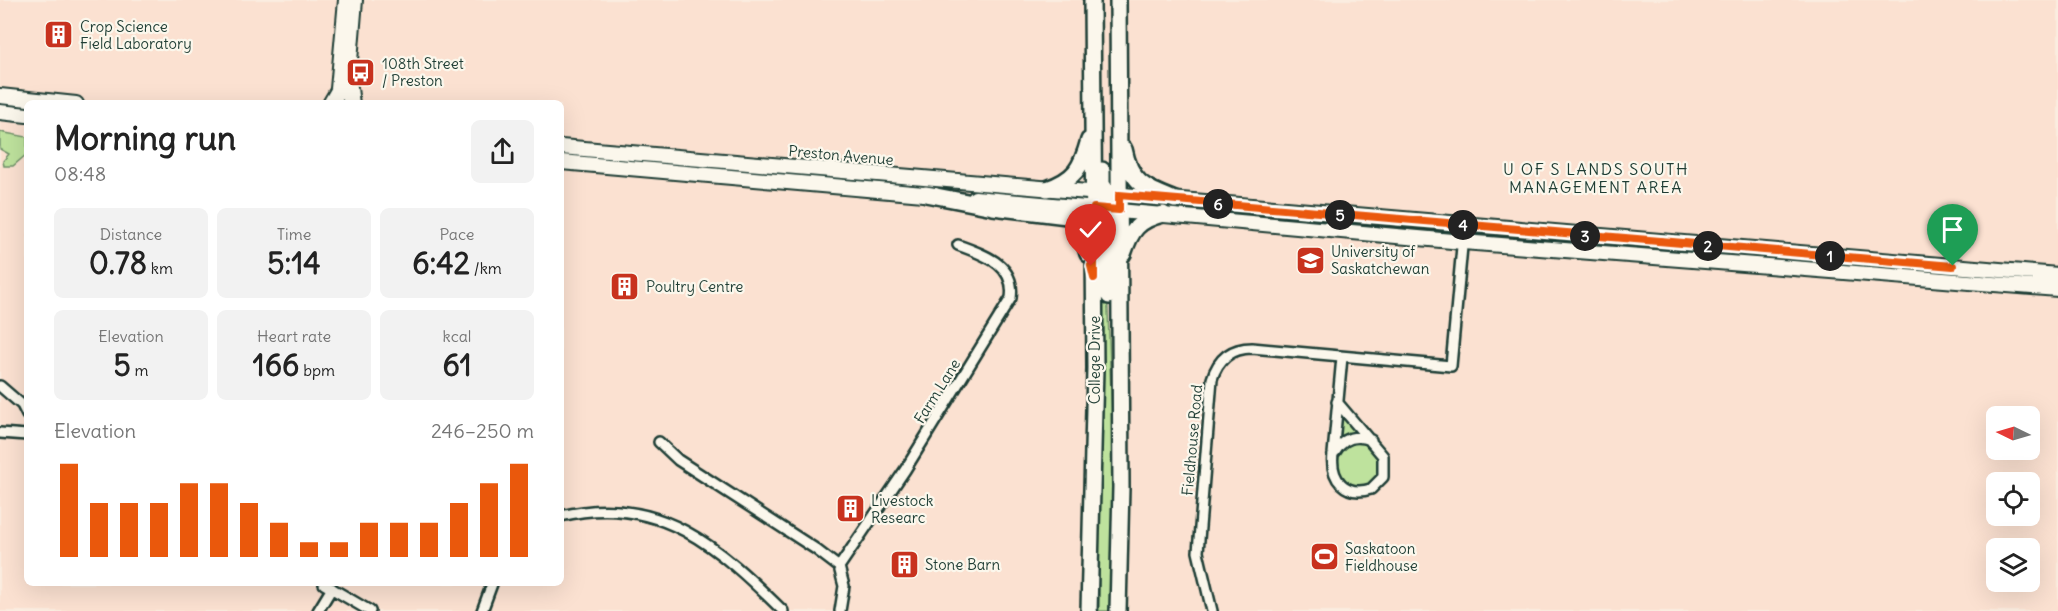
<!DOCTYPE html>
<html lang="en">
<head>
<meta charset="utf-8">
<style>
  :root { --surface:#fff; --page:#f2f2f2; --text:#222; --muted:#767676; --accent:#ea580c }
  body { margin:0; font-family:Delius,sans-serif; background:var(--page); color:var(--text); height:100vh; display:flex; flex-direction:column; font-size:22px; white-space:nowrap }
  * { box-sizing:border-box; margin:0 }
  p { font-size:20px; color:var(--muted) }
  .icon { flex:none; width:33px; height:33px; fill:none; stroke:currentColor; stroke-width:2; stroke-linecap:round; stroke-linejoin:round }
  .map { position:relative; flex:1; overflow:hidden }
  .details { position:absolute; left:24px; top:100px; width:540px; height:486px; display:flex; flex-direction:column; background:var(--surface); border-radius:9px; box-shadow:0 6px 24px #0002 }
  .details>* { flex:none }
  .needle { width:39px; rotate:275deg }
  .fabs { position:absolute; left:1986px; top:406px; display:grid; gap:12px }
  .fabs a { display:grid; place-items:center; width:54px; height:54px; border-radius:9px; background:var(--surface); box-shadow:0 6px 24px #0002; font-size:30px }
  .pin { position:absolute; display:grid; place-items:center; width:51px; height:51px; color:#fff; margin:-62px -26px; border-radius:50% 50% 50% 0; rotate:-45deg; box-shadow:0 0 6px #0007 }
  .pin .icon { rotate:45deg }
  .km { position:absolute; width:30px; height:30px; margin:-15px; border-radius:50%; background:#222; color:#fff; font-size:16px; line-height:30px; text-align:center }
  .round { display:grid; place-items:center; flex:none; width:63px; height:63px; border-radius:9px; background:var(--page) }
  .headline { display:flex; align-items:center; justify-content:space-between; height:102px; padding:0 30px }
  h1 { font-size:33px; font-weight:800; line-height:45px }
  .stats { display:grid; grid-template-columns:repeat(3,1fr); gap:9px; height:102px; padding:6px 30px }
  .stats div { display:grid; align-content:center; border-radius:9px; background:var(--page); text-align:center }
  .stats b { font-size:30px; font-weight:800 }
  .stats small { font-size:16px; font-weight:400 }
  .stats p { font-size:16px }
  .chart { height:168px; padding:12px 30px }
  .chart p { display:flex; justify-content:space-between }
  .chart svg { width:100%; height:108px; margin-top:6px; stroke:var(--accent); stroke-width:6 }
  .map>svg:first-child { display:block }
  .built { fill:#fbe1d1; fill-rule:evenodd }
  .green { fill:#bee29d; stroke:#6e9068; stroke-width:1.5 }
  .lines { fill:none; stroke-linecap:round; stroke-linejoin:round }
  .minor-casing { stroke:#1f3d34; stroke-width:14 }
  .tertiary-casing { stroke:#1f3d34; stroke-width:16 }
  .secondary-casing { stroke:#1f3d34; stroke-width:18 }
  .primary-casing { stroke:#1f3d34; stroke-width:20 }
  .minor { stroke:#fbf7ec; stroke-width:9 }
  .tertiary { stroke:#fbf7ec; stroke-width:12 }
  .secondary { stroke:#fbf7ec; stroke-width:14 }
  .primary { stroke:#fbf7ec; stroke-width:15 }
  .route-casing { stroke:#fff; stroke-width:12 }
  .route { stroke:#ea580c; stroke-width:8 }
  .labels { text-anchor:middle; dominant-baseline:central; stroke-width:4.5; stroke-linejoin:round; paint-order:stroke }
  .poi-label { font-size:15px; fill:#1f3d34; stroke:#fbf7ec; text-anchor:start }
  .street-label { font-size:15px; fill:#1f3d34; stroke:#fbf7ec }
  .neighbourhood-label { font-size:16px; letter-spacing:1.5px; fill:#1f3d34; stroke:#fbf7ec }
</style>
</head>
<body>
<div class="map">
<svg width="2058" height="611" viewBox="0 0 2058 611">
  <rect width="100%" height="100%" fill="#fbede0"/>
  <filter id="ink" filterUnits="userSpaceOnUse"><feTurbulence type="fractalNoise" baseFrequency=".0167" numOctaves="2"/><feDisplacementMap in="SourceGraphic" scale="12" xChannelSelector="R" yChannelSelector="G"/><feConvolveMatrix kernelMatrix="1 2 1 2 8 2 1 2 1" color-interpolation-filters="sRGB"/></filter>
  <g filter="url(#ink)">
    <!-- built -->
    <path class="built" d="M0,0H2058V611H0ZM27,104H561V584H27ZM1996,417H2030V450H1996ZM1996,483H2030V516H1996ZM1996,549H2030V582H1996Z"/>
    <!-- green -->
    <path class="green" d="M0,132L27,137V154L13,166H4L3,161L9,154L0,149Z
      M1105,229L1114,473L1112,611H1099V248Z
      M1341,417H1345L1357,433L1340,437Z
      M1366,441L1378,456L1379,474L1367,486C1335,492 1330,461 1348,442Z"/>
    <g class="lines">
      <defs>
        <path id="minor" d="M0,386L22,405L27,415
          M1337,402L1383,456V477L1371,489C1345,497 1330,479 1333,454L1342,357
          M0,433L27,435
          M659,442L678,460L814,548L839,567L844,586L840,611
          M1335,452C1343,438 1355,434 1371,440
          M561,516C659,492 719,548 783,611
          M839,567L905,470L1011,298C1016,264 984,255 958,245
          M324,584L370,611
          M318,611L332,588
          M482,611L492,584
          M1212,611L1198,552L1212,379C1218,359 1231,348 1252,348L1451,366L1464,225"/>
        <path id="tertiary" d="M348,97L356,0
          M336,100L345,0"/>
        <path id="secondary" d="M350,88L352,104
          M0,96L76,104
          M330,104L337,92
          M0,112L27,115
          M561,147L2058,275
          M561,162L935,195
          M975,198L1463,242L2058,289"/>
        <path id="primary" d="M1118,0L1121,487L1118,611
          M1124,149C1131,184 1145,188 1175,200
          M1102,170V184L1119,210
          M1047,189C1075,179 1081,169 1089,140
          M926,194L993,207L1067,216L1080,226L1088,254
          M1099,201L1105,220L1109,296
          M1123,254C1131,230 1138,220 1163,214
          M1089,611L1095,368L1092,0"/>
      </defs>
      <!-- minor casing -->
      <use href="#minor" class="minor-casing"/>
      <!-- tertiary casing -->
      <use href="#tertiary" class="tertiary-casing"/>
      <!-- secondary casing -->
      <use href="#secondary" class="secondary-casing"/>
      <!-- primary casing -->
      <use href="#primary" class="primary-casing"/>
      <!-- minor -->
      <use href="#minor" class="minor"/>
      <!-- tertiary -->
      <use href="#tertiary" class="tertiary"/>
      <!-- secondary -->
      <use href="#secondary" class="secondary"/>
      <!-- primary -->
      <use href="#primary" class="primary"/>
    </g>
  </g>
  <g class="lines" filter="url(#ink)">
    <defs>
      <path id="route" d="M1091,266L1094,278V208L1119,210V195L1953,266"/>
    </defs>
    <!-- route casing -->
    <use href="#route" class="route-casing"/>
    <!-- route -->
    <use href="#route" class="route"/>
  </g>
  <!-- icons -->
  <defs>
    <symbol id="building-square" viewBox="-11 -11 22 22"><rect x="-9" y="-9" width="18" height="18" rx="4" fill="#c8321e" stroke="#fbf7ec"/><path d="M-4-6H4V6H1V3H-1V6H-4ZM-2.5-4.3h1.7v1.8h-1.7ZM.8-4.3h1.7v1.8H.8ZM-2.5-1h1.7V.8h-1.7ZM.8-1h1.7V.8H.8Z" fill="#fff"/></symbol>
    <symbol id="bus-square" viewBox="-11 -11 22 22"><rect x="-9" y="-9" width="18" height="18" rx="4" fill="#c8321e" stroke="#fbf7ec"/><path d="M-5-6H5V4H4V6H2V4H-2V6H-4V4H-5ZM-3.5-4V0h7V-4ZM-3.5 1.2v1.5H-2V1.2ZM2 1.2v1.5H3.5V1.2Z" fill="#fff"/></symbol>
    <symbol id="university-square" viewBox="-11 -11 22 22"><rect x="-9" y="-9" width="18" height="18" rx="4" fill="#c8321e" stroke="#fbf7ec"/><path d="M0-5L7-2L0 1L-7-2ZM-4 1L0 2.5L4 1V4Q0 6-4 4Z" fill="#fff"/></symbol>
    <symbol id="stadium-square" viewBox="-11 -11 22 22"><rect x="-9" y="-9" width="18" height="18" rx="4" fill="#c8321e" stroke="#fbf7ec"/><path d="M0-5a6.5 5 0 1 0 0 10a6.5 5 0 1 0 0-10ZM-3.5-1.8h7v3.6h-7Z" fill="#fff"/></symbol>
  </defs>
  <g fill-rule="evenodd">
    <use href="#building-square" x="42" y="18" width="33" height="33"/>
    <use href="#bus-square" x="344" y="56" width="33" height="33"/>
    <use href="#university-square" x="1294" y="244" width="33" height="33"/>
    <use href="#building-square" x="608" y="270" width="33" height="33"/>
    <use href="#building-square" x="834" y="492" width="33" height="33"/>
    <use href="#stadium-square" x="1308" y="540" width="33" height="33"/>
    <use href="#building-square" x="888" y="548" width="33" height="33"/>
  </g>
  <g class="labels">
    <!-- poi labels -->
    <g class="poi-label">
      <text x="80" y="26">Crop Science<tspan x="80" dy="17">Field Laboratory</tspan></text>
      <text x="382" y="63">108th Street<tspan x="382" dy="17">/ Preston</tspan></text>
      <text x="1331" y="251">University of<tspan x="1331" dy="17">Saskatchewan</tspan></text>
      <text x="646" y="286">Poultry Centre</text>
      <text x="871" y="500">Livestock<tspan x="871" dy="17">Researc</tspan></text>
      <text x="1345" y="548">Saskatoon<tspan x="1345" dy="17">Fieldhouse</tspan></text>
      <text x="925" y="564">Stone Barn</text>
    </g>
    <!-- street labels -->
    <g class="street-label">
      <text transform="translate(841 155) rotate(5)">Preston Avenue</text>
      <text transform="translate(1094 360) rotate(-90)">College Drive</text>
      <text transform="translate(937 391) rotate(-58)">Farm Lane</text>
      <text transform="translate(1192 440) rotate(-85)">Fieldhouse Road</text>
    </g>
    <!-- neighbourhood labels -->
    <g class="neighbourhood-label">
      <text x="1596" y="169">U OF S LANDS SOUTH<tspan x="1596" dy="18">MANAGEMENT AREA</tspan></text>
    </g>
  </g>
</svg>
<div class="fabs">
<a><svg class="needle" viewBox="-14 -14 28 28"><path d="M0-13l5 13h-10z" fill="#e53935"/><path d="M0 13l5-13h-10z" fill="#767676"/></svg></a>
<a><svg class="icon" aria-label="locate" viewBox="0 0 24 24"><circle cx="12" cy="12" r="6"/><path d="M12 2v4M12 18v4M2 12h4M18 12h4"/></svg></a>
<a><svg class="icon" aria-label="layers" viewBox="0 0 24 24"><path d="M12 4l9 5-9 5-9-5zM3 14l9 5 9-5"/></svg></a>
</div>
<div class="pin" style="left:1953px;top:266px;background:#1e9e55"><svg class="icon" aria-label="arrive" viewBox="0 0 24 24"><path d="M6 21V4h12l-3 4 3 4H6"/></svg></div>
<div class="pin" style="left:1091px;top:266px;background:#d93025"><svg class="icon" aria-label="check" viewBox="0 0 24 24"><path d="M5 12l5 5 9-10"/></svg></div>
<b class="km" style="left:1830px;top:256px">1</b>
<b class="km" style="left:1708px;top:246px">2</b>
<b class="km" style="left:1585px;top:236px">3</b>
<b class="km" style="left:1463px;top:225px">4</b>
<b class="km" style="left:1340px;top:215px">5</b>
<b class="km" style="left:1218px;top:204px">6</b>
<section class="details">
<div class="headline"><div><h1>Morning run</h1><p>08:48</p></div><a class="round"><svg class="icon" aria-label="share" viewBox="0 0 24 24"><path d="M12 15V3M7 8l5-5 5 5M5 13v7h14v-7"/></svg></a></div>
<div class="stats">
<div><p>Distance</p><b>0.78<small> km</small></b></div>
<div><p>Time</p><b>5:14</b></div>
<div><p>Pace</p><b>6:42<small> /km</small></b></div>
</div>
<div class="stats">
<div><p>Elevation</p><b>5<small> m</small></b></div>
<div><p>Heart rate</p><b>166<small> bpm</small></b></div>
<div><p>kcal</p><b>61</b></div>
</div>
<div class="chart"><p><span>Elevation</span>246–250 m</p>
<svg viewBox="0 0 160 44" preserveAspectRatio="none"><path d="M5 44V6M15 44V22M25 44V22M35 44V22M45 44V14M55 44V14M65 44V22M75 44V30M85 44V38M95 44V38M105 44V30M115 44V30M125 44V30M135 44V22M145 44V14M155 44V6"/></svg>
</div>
</section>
</div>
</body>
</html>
